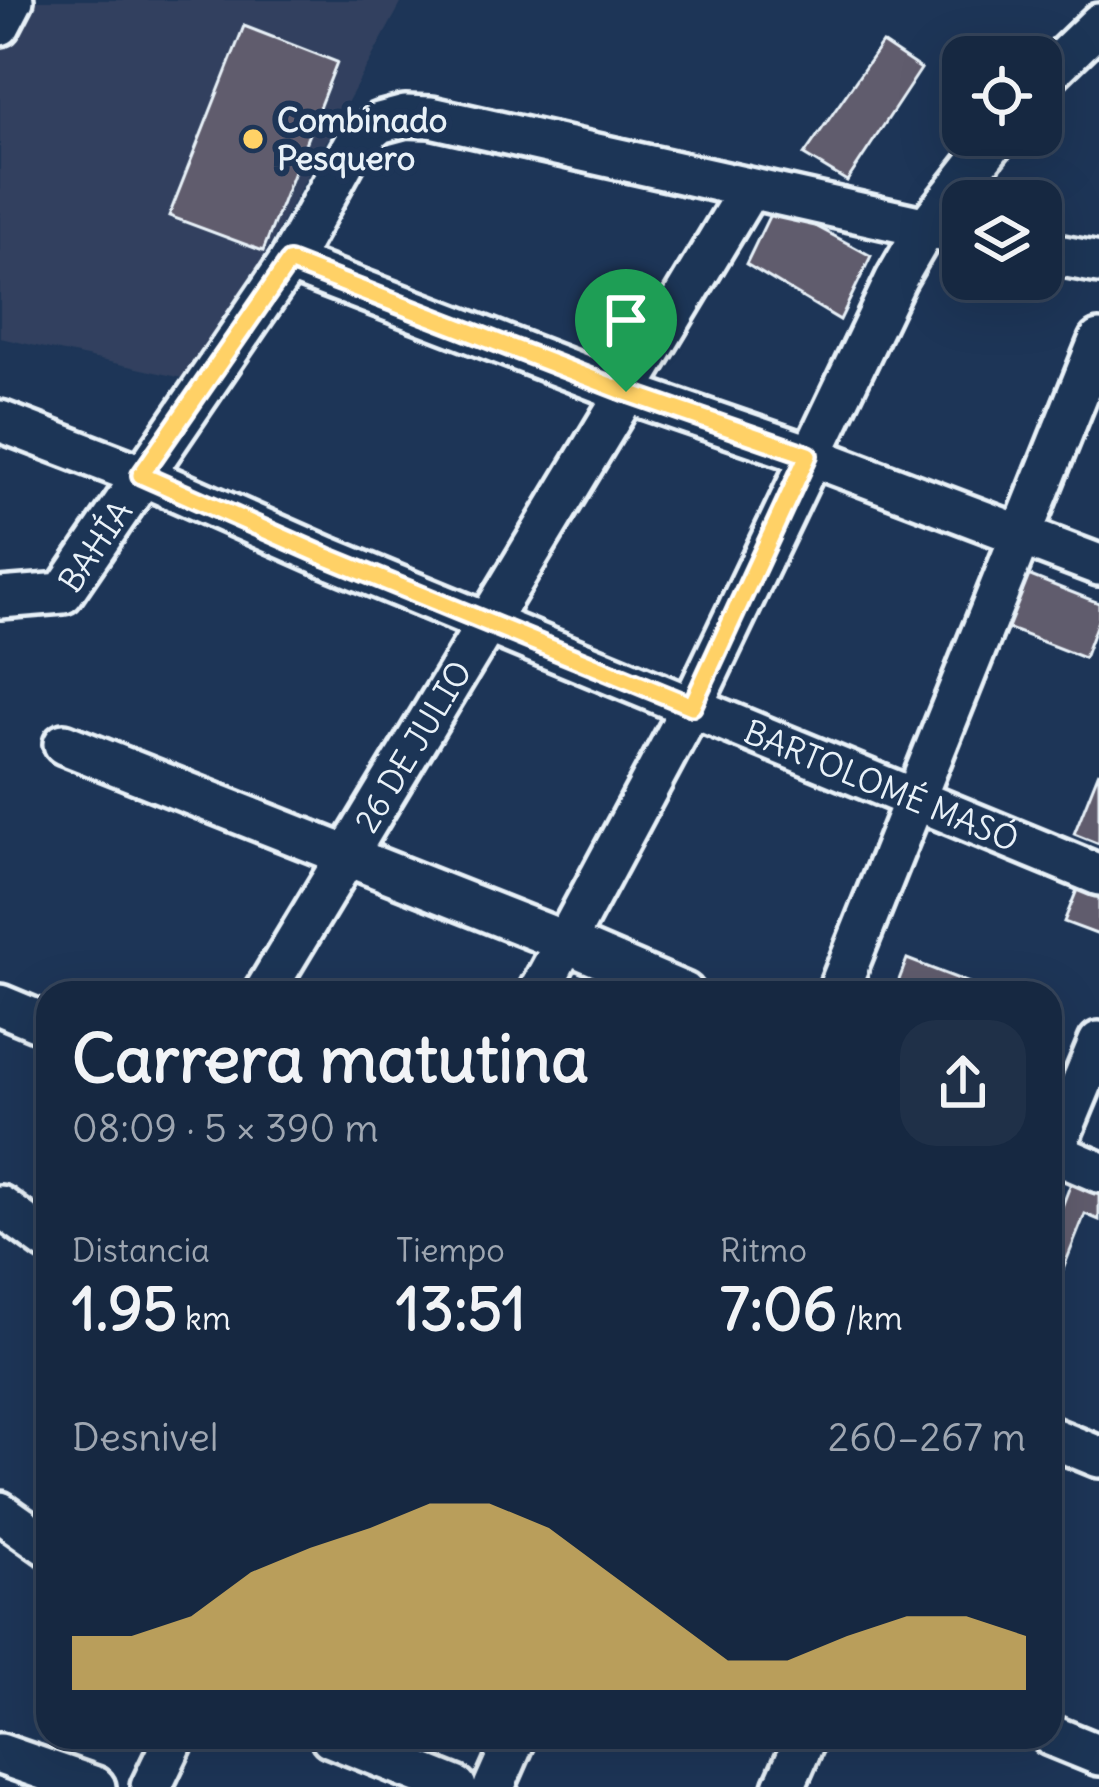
<!DOCTYPE html>
<html lang="es">
<head>
<meta charset="utf-8">
<style>
  :root { --surface:#162841; --page:#1f3048; --text:#f1f3f6; --muted:#9ea6b1; --line:#35445a; --accent:#ffd166 }
  body { margin:0; font-family:Delius,sans-serif; background:var(--page); color:var(--text); height:100vh; display:flex; flex-direction:column; font-size:45px; white-space:nowrap }
  * { box-sizing:border-box; margin:0 }
  p { font-size:39px; color:var(--muted) }
  .icon { flex:none; width:66px; height:66px; fill:none; stroke:currentColor; stroke-width:2; stroke-linecap:round; stroke-linejoin:round }
  .map { position:relative; flex:1; overflow:hidden }
  .drawer { position:absolute; left:36px; top:981px; width:1026px; height:768px; display:flex; flex-direction:column; background:var(--surface); border-radius:36px; box-shadow:0 12px 48px #0002,0 0 0 3px var(--line) }
  .drawer>* { flex:none }
  .fabs { position:absolute; left:942px; top:36px; display:grid; gap:24px }
  .fabs a { display:grid; place-items:center; width:120px; height:120px; border-radius:24px; background:var(--surface); box-shadow:0 12px 48px #0002,0 0 0 3px var(--line); font-size:60px }
  .pin { position:absolute; display:grid; place-items:center; width:102px; height:102px; color:#fff; margin:-123px -51px; border-radius:50% 50% 50% 0; rotate:-45deg; box-shadow:0 0 12px #0007 }
  .pin .icon { rotate:45deg }
  .round { display:grid; place-items:center; flex:none; width:126px; height:126px; border-radius:36px; background:var(--page) }
  .headline { display:flex; align-items:center; justify-content:space-between; height:204px; padding:0 36px }
  h1 { font-size:66px; font-weight:700; line-height:90px }
  .figures { display:grid; grid-template-columns:repeat(3,1fr); gap:18px; height:204px; padding:12px 36px }
  .figures div { display:grid; align-content:center }
  .figures b { font-size:60px; font-weight:700 }
  .figures small { font-size:33px; font-weight:400 }
  .figures p { font-size:33px }
  .chart { height:336px; padding:24px 36px }
  .chart p { display:flex; justify-content:space-between }
  .chart svg { width:100%; height:216px; margin-top:12px; fill:var(--accent); opacity:.7 }
  .map>svg:first-child { display:block }
  .built { fill:#31415e }
  .building { fill:#605c6d; stroke:#e8f1f8; stroke-width:3 }
  .lines { fill:none; stroke-linecap:round; stroke-linejoin:round }
  .minor-casing { stroke:#e8f1f8; stroke-width:48 }
  .minor { stroke:#1d3557; stroke-width:39 }
  .route-casing { stroke:#fff; stroke-width:24 }
  .route { stroke:#ffd166; stroke-width:15 }
  .poi-dot { fill:#ffd166; stroke:#1d3557; stroke-width:4.5 }
  .labels { text-anchor:middle; dominant-baseline:central; stroke-width:12; stroke-linejoin:round; paint-order:stroke }
  .poi-label { font-size:33px; font-weight:bold; fill:#e8f1f8; stroke:#1d3557; text-anchor:start }
  .street-label { font-size:33px; fill:#e8f1f8; stroke:#1d3557 }
</style>
</head>
<body>
<div class="map">
<svg width="1099" height="1787" viewBox="0 0 1099 1787">
  <rect width="100%" height="100%" fill="#1d3557"/>
  <filter id="ink" filterUnits="userSpaceOnUse"><feTurbulence type="fractalNoise" baseFrequency=".00833" numOctaves="2"/><feDisplacementMap in="SourceGraphic" scale="24" xChannelSelector="R" yChannelSelector="G"/><feConvolveMatrix kernelMatrix="1 2 1 2 8 2 1 2 1" color-interpolation-filters="sRGB"/></filter>
  <g filter="url(#ink)">
    <!-- built -->
    <path class="built" d="M0,0H403L196,381L0,338Z"/>
    <!-- building -->
    <path class="building" d="M244,26L337,62L263,251L169,216Z
      M882,43L921,69L847,181L804,155Z
      M775,204L871,256L840,320L746,264Z
      M1023,573L1099,603V618L1084,658L1002,626Z
      M1099,771V844L1074,834Z
      M1079,885L1099,893V935L1064,922Z
      M907,959L995,993H894Z
      M1075,1173L1099,1182V1220L1085,1214L1062,1272L1050,1267V1238Z"/>
    <g class="lines">
      <defs>
        <g id="minor">
          <path d="M0,25L13,0"/>
          <path d="M1041,80L1099,24"/>
          <path d="M1041,252L1099,263"/>
          <path d="M289,262L626,392L809,455L1099,565"/>
          <path id="s1" d="M0,421L141,475L327,557L1099,875"/>
          <path id="s2" d="M0,598L63,593L289,262L354,144L379,123L405,116L431,117L963,236"/>
          <path d="M64,744L563,941L684,993"/>
          <path id="s3" d="M264,993L749,189"/>
          <path d="M538,993L692,706L896,279L925,229L999,135"/>
          <path d="M837,993L1099,341"/>
          <path d="M0,1005L48,1025"/>
          <path d="M1050,1151L1099,1172"/>
          <path d="M1050,1160L1099,1042"/>
          <path d="M0,1206L48,1241"/>
          <path d="M1050,1437L1099,1457"/>
          <path d="M0,1512L48,1546"/>
          <path d="M1050,1735L1099,1755"/>
          <path d="M331,1737L456,1787"/>
          <path d="M0,1754L95,1787"/>
          <path d="M151,1787L175,1737"/>
          <path d="M494,1787L516,1737"/>
          <path d="M784,1787L806,1737"/>
        </g>
      </defs>
      <!-- minor casing -->
      <use href="#minor" class="minor-casing"/>
      <!-- minor -->
      <use href="#minor" class="minor"/>
    </g>
  </g>
  <g class="lines" filter="url(#ink)">
    <defs>
      <path id="route" d="M289,262L626,392L808,455L692,706L327,557L141,475Z"/>
    </defs>
    <!-- route casing -->
    <use href="#route" class="route-casing"/>
    <!-- route -->
    <use href="#route" class="route"/>
  </g>
  <!-- markers -->
  <circle class="poi-dot" cx="253" cy="139" r="12"/>
  <g class="labels">
    <!-- poi labels -->
    <g class="poi-label">
      <text x="277" y="120">Combinado<tspan x="277" dy="38">Pesquero</tspan></text>
    </g>
    <!-- street labels -->
    <g class="street-label">
      <text stroke="none"><textPath href="#s2" startOffset="120">BAHÍA</textPath></text>
      <text stroke="none"><textPath href="#s3" startOffset="288">26 DE JULIO</textPath></text>
      <text stroke="none"><textPath href="#s1" startOffset="954">BARTOLOMÉ MASÓ</textPath></text>
    </g>
  </g>
</svg>
<div class="fabs">
<a><svg class="icon" aria-label="locate" viewBox="0 0 24 24"><circle cx="12" cy="12" r="6"/><path d="M12 2v4M12 18v4M2 12h4M18 12h4"/></svg></a>
<a><svg class="icon" aria-label="layers" viewBox="0 0 24 24"><path d="M12 4l9 5-9 5-9-5zM3 14l9 5 9-5"/></svg></a>
</div>
<div class="pin" style="left:626px;top:392px;background:#1e9e55"><svg class="icon" aria-label="arrive" viewBox="0 0 24 24"><path d="M6 21V4h12l-3 4 3 4H6"/></svg></div>
<section class="drawer">
<div class="headline"><div><h1>Carrera matutina</h1><p>08:09 · 5 × 390 m</p></div><a class="round"><svg class="icon" aria-label="share" viewBox="0 0 24 24"><path d="M12 15V3M7 8l5-5 5 5M5 13v7h14v-7"/></svg></a></div>
<div class="figures">
<div><p>Distancia</p><b>1.95<small> km</small></b></div>
<div><p>Tiempo</p><b>13:51</b></div>
<div><p>Ritmo</p><b>7:06<small> /km</small></b></div>
</div>
<div class="chart"><p><span>Desnivel</span>260–267 m</p>
<svg viewBox="0 0 160 44" preserveAspectRatio="none"><path d="M0 44V33L10 33L20 29L30 20L40 15L50 11L60 6L70 6L80 11L90 20L100 29L110 38L120 38L130 33L140 29L150 29L160 33V44z"/></svg>
</div>
</section>
</div>
</body>
</html>
